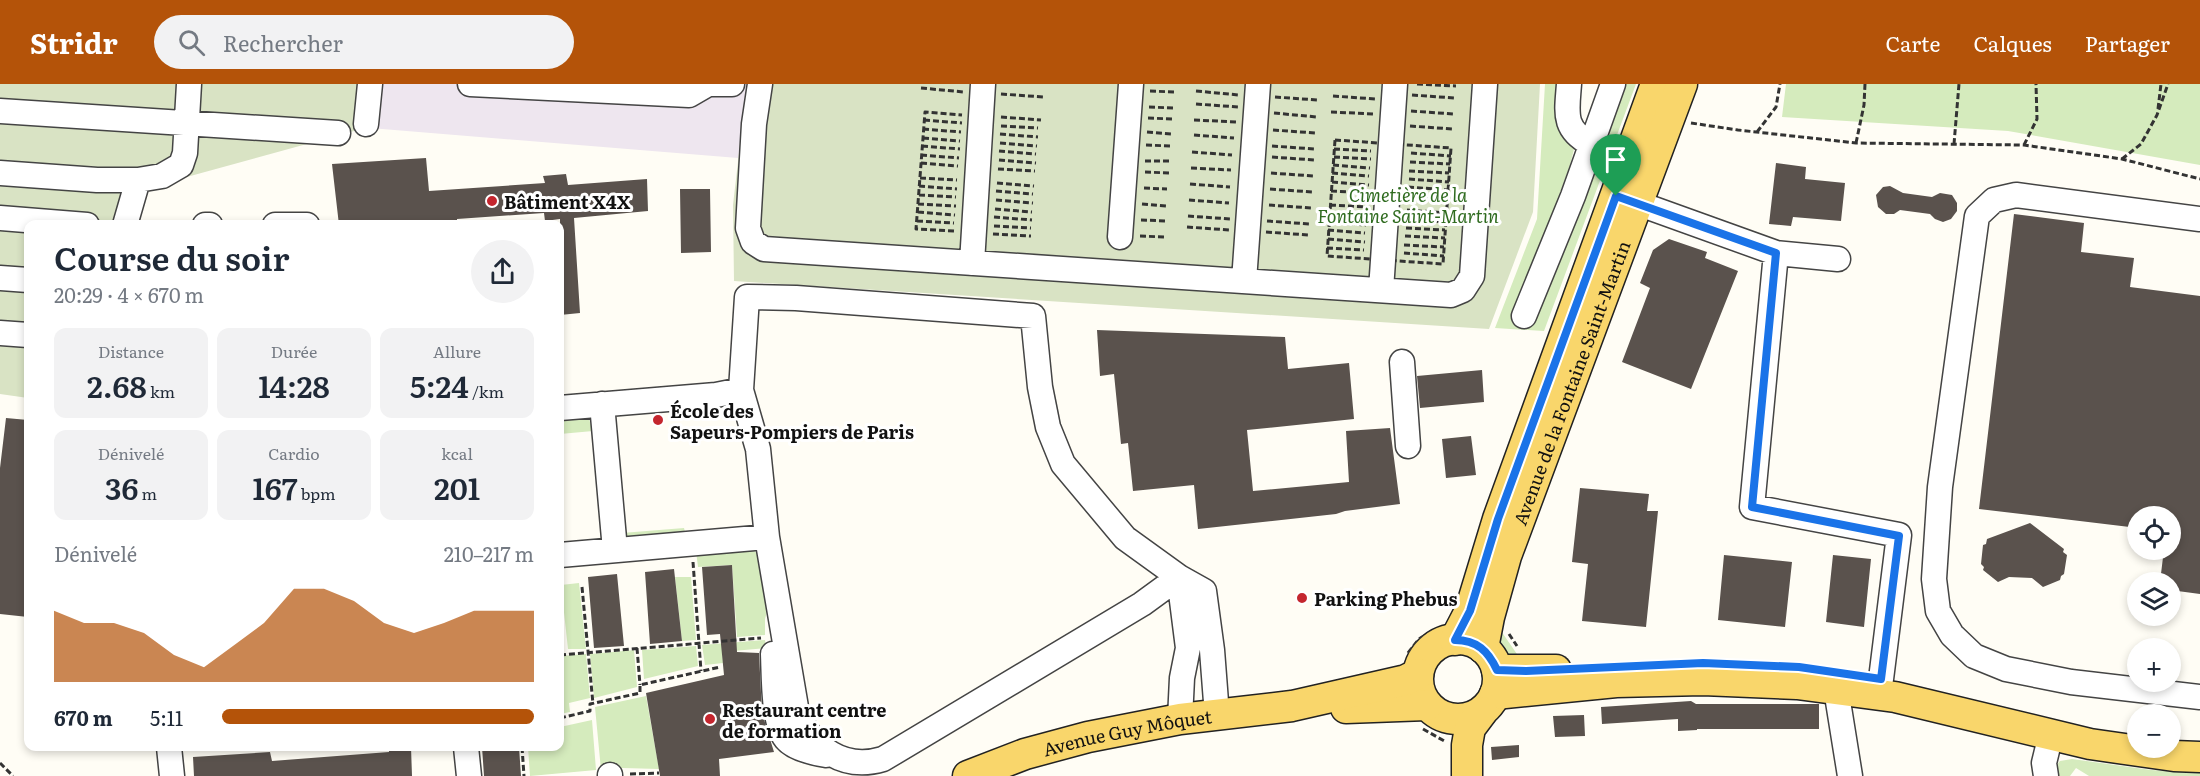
<!DOCTYPE html>
<html lang="fr">
<head>
<meta charset="utf-8">
<style>
  :root { --surface:#fff; --page:#f2f2f3; --text:#1f2937; --muted:#747a83; --accent:#b45309 }
  body { margin:0; font-family:Literata,serif; background:var(--page); color:var(--text); height:100vh; display:flex; flex-direction:column; font-size:22px; white-space:nowrap }
  * { box-sizing:border-box; margin:0 }
  p { font-size:20px; color:var(--muted) }
  .icon { flex:none; width:33px; height:33px; fill:none; stroke:currentColor; stroke-width:2; stroke-linecap:round; stroke-linejoin:round }
  .map { position:relative; flex:1; overflow:hidden }
  .side { position:absolute; left:24px; top:136px; width:540px; height:531px; display:flex; flex-direction:column; background:var(--surface); border-radius:12px; box-shadow:0 3px 9px #0003 }
  .side>* { flex:none }
  .tools { position:absolute; left:2127px; top:422px; display:grid; gap:12px }
  .tools a { display:grid; place-items:center; width:54px; height:54px; border-radius:50%; background:var(--surface); box-shadow:0 3px 9px #0003; font-size:30px }
  .pin { position:absolute; display:grid; place-items:center; width:51px; height:51px; color:#fff; margin:-62px -26px; border-radius:50% 50% 50% 0; rotate:-45deg; box-shadow:0 0 6px #0007 }
  .pin .icon { rotate:45deg }
  .round { display:grid; place-items:center; flex:none; width:63px; height:63px; border-radius:32px; background:var(--page) }
  .head { display:flex; align-items:center; justify-content:space-between; height:102px; padding:0 30px }
  h1 { font-size:33px; font-weight:600; line-height:45px }
  .figures { display:grid; grid-template-columns:repeat(3,1fr); gap:9px; height:102px; padding:6px 30px }
  .figures div { display:grid; align-content:center; border-radius:12px; background:var(--page); text-align:center }
  .figures b { font-size:30px; font-weight:600 }
  .figures small { font-size:16px; font-weight:400 }
  .figures p { font-size:16px }
  .chart { height:168px; padding:12px 30px }
  .chart p { display:flex; justify-content:space-between }
  .chart svg { width:100%; height:108px; margin-top:6px; fill:var(--accent); opacity:.7 }
  ul { padding:0 30px; list-style:none; font-size:20px }
  li { display:grid; grid-template-columns:96px 72px 1fr; align-items:center; height:45px }
  li i { height:15px; border-radius:8px; background:var(--accent) }
  header { display:flex; align-items:center; gap:36px; box-sizing:border-box; height:84px; padding:0 30px; background:var(--accent); color:#fff }
  header strong { font-size:28px }
  nav { display:flex; gap:33px; margin-inline-start:auto; font-size:21px }
  .search { width:420px; height:54px; background:var(--page); display:flex; align-items:center; gap:15px; box-sizing:border-box; padding:0 21px; border-radius:33px; color:var(--muted); font-size:22px }
  .map>svg:first-child { display:block }
  .industrial { fill:#eee6ef }
  .green { fill:#d5ebbd }
  .cemetery { fill:#d9e3c4 }
  .building { fill:#5a524d }
  .lines { fill:none; stroke-linecap:round; stroke-linejoin:round }
  .minor-casing { stroke:#444; stroke-width:27 }
  .major-casing { stroke:#222; stroke-width:33 }
  .path { stroke:#333; stroke-width:3; stroke-dasharray:6 3; stroke-linecap:butt }
  .minor { stroke:#fff; stroke-width:24 }
  .major { stroke:#f9d66b; stroke-width:30 }
  .route-casing { stroke:#fff; stroke-width:12 }
  .route { stroke:#1a73e8; stroke-width:8 }
  .poi-dot { fill:#c4262e; stroke:#fff; stroke-width:2 }
  .labels { text-anchor:middle; dominant-baseline:central; stroke-width:6; stroke-linejoin:round; paint-order:stroke }
  .park-label { font-size:18px; font-style:italic; fill:#2f6b1f; stroke:#fff }
  .poi-label { font-size:18px; font-weight:bold; fill:#111; stroke:#fff; text-anchor:start }
  .street-label { font-size:18px; fill:#111; stroke:#fff }
</style>
</head>
<body>
<header>
<strong>Stridr</strong>
<div class="search"><svg class="icon" aria-label="search" viewBox="0 0 24 24"><circle cx="10" cy="10" r="6"/><path d="M15 15l6 6"/></svg>Rechercher</div>
<nav><a>Carte</a><a>Calques</a><a>Partager</a></nav>
</header>
<div class="map">
<svg width="2200" height="692" viewBox="0 0 2200 692">
  <rect width="100%" height="100%" fill="#fffdf5"/>
  <!-- industrial -->
  <path class="industrial" d="M373,0H747L738,74L370,44Z"/>
  <!-- green -->
  <path class="green" d="M1545,0H1561L1575,61L1570,81L1513,240L1531,241L1620,0H1636L1544,247L1495,244L1537,135Z
    M1786,0H2200V81L2008,47L1782,33Z
    M584,332L589,335L593,347L560,350V333Z
    M684,444L686,452L634,456L622,449Z
    M753,466L758,470L768,524L765,535V551L737,553L732,481L698,483L696,467Z
    M675,493H691L696,556L682,557Z
    M579,499L586,565H568L561,501Z
    M1499,544L1519,573L1508,575L1496,563Z
    M765,556L766,564L722,568L723,579L705,581L702,561Z
    M696,562L698,582L644,595L642,566Z
    M634,566L637,603L594,614L590,570Z
    M586,570L590,614L569,619L570,628L560,630V572Z
    M646,612L659,685L623,684L601,686L595,623Z
    M592,636L596,686L530,692L528,663H560V643Z
    M2072,675L2151,686L2200,689V692H2089L2076,684L2070,692H2054V684L2060,677Z"/>
  <!-- cemetery -->
  <path class="cemetery" d="M0,0H373L365,44L143,105L131,141H28V314L0,310Z
    M747,0H1540L1533,128L1489,245L734,197L733,121Z"/>
  <!-- building -->
  <path class="building" d="M426,74L429,107L545,99L543,92L566,90L568,101L647,95L648,127L574,134L580,229L560,231V135L545,137L544,129L457,135V141H339L332,80Z
    M1776,79L1806,83L1805,95L1845,99L1841,137L1793,133L1791,142L1769,140Z
    M1890,102L1903,109L1932,113L1940,109L1952,111L1957,119V127L1951,135L1943,138L1935,135L1930,130L1900,126L1894,130H1886L1878,123L1876,111L1883,103Z
    M680,105H710L711,168L681,169Z
    M2014,130L2084,139L2081,168L2134,174L2130,203L2200,212V510L2170,506V498H2160L2164,465H2170V432H2138V444L1979,425Z
    M1669,155L1707,168L1705,174L1738,187L1691,305L1622,278L1650,204L1640,199L1653,166Z
    M1097,246L1285,253L1288,285L1349,279L1354,335L1247,346L1253,407L1349,398L1346,347L1390,344L1400,420L1345,427L1336,430L1198,445L1194,401L1133,407L1128,359L1121,360L1114,290L1100,292Z
    M1482,286L1484,318L1420,324L1417,292Z
    M6,334L28,336V533L0,530V384Z
    M1471,352L1476,391L1446,394L1442,355Z
    M1580,404L1649,410L1647,427H1658L1646,543L1582,537L1588,480L1572,478Z
    M2030,439L2064,465L2063,468L2067,471L2064,490L2061,492L2060,496L2043,503L2032,494L2009,493L1998,498L1983,486L1984,483L1981,480L1983,461L1986,460L1987,455Z
    M1724,471L1792,478L1785,543L1718,536Z
    M1833,471L1871,475L1864,543L1826,538Z
    M732,481L737,568L759,569L762,629L774,668L719,675L720,692H660L646,609L724,591L720,550L707,551L702,483Z
    M674,485L682,557L650,560L645,488Z
    M617,490L624,562L594,564L588,493Z
    M1691,617L1696,620H1819V645H1697V646L1678,647V635L1602,640L1601,623Z
    M1584,631L1585,652L1555,653L1553,632Z
    M1519,661V673L1492,676L1491,663Z
    M389,663H411L412,692H194L193,673L270,668L272,677L389,668Z
    M482,663H519L521,692H484Z"/>
  <g class="lines">
    <defs>
      <path id="minor" d="M470,0L689,11L708,0H732
        M760,0L754,40L748,144L753,158L764,165L1451,211L1463,206L1472,192L1485,0
        M1569,0C1567,28 1562,45 1591,60
        M0,27L338,49
        M366,40L370,0
        M0,89L97,96H138L162,92L181,81L185,69L189,0
        M1637,119L1776,169L1752,423L1899,451L1881,595
        M0,134L87,141
        M2200,135L2016,111L1994,116L1977,132L1940,403L1934,495L1938,527L1952,551L1974,572L2006,585L2071,598L2200,613
        M125,141L138,96
        M205,141H210
        M275,141H307
        M1120,153L1131,0
        M1776,169L1838,175
        M972,179L983,0
        M0,194L28,196
        M1244,197L1258,0
        M1381,206L1395,0
        M1524,232L1573,112L1613,0
        M0,249L28,251
        M1402,278L1408,362
        M602,320L615,466
        M560,324L716,311L741,306
        M560,471L767,453
        M1179,493L1142,520L883,675C843,687 813,664 797,629L767,453L758,365L741,306L747,213L796,214L1033,232L1040,303L1048,343L1063,380L1125,454L1179,493L1204,507L1212,566L1217,631
        M1179,493L1188,564L1182,594L1180,635
        M773,570C774,592 773,639 786,655C794,665 814,669 826,671
        M1836,605L1850,692
        M169,663L172,692
        M466,663L469,692
        M610,691V692
        M2046,692L2044,679L2051,650"/>
      <g id="major">
        <circle cx="1458" cy="595" r="40"/>
        <path d="M1455,556L1470,527L1498,435L1656,0"/>
        <path id="s1" d="M1483,564L1489,533L1506,472L1682,0"/>
        <path d="M1497,586H1556"/>
        <path d="M1495,610L1616,598L1703,596L1797,600L1895,613L2090,660L2174,672L2200,673"/>
        <path d="M1346,624L1427,621"/>
        <path id="s2" d="M968,692L1025,670L1088,653L1180,635L1292,622L1406,596L1418,590"/>
        <path d="M1467,692V661L1470,644L1482,628"/>
      </g>
    </defs>
    <!-- minor casing -->
    <use href="#minor" class="minor-casing"/>
    <!-- major casing -->
    <use href="#major" class="major-casing"/>
    <!-- path -->
    <path class="path" d="M1417,0L1456,2
      M921,4L964,8
      M1150,7L1174,8
      M1196,7L1239,11
      M1001,10L1044,13
      M1412,11L1455,14
      M1333,12L1376,15
      M1275,13L1318,16
      M1196,20L1239,23
      M1149,23L1173,24
      M2158,25L2161,0
      M1411,27L1454,30
      M1331,28L1374,30
      M1274,29L1317,33
      M1001,33L1041,36
      M1148,34L1172,35
      M924,36L962,39
      M1194,36L1238,38
      M1691,39L1738,46L1856,59L2024,61L2122,75L2200,95
      M1001,42L1038,44
      M1410,42L1453,45
      M923,45L961,48
      M1273,46L1316,49
      M1147,48L1171,50
      M1757,48L1776,23L1780,0
      M1000,50L1038,53
      M1194,51L1234,54
      M923,54L960,57
      M1335,56L1451,64L1443,180L1327,172Z
      M1000,59L1037,62
      M1856,59L1864,21L1865,0
      M1954,60L1959,0
      M1146,61L1170,62
      M2024,61L2037,35L2036,0
      M922,62L960,65
      M1272,62L1315,65
      M1334,65L1371,67
      M999,67L1036,70
      M1192,68L1232,71
      M1411,69L1451,72
      M921,71L959,74
      M1272,73L1314,76
      M1334,73L1371,75
      M2122,75L2141,60L2157,31L2168,0
      M999,76L1036,79
      M1145,77H1169
      M1410,78L1450,80
      M921,79L958,82
      M1333,81L1370,84
      M1191,84L1231,86
      M998,85L1035,87
      M1409,87L1449,89
      M1145,88L1169,89
      M1271,89L1313,92
      M1332,89L1369,92
      M920,94L957,96
      M1409,95L1449,98
      M1332,98L1369,101
      M997,99L1034,102
      M1190,100L1230,103
      M919,102L957,105
      M1408,103L1448,106
      M1144,104L1167,105
      M1270,105L1312,108
      M996,107L1033,110
      M1331,107L1368,109
      M919,111L956,113
      M1408,112L1448,114
      M996,116L1033,119
      M1189,116L1229,119
      M918,120L956,122
      M1142,120L1166,122
      M1269,121L1311,124
      M1330,121L1367,123
      M995,125L1032,128
      M1407,126L1447,129
      M918,128L955,131
      M1330,129L1367,132
      M1188,132L1230,135
      M994,133L1032,136
      M1406,135L1446,138
      M1141,136L1166,137
      M917,137L954,139
      M1267,137L1310,140
      M1329,138L1366,141
      M994,142L1031,144
      M1187,143L1230,146
      M1406,144L1445,146
      M1328,146L1365,149
      M954,147L916,145L925,28L962,31
      M1266,148L1309,151
      M993,150L1031,152
      M1140,152L1164,153
      M1405,152L1445,154
      M1328,155L1365,158
      M1404,161L1444,163
      M1327,164L1364,166
      M1404,169L1444,172
      M693,478L701,587
      M582,503L593,620
      M1509,550L1517,562
      M637,564L640,601
      M1408,569L1419,555L1434,546
      M560,571L761,554
      M560,634L590,627V620L640,609V601L720,583
      M1423,645L1446,658
      M522,663L524,692
      M0,679L13,692
      M630,690L659,689"/>
    <!-- minor -->
    <use href="#minor" class="minor"/>
    <!-- major -->
    <use href="#major" class="major"/>
  </g>
  <g class="lines">
    <defs>
      <path id="route" d="M1616,112L1776,169L1752,423L1899,452L1881,595L1799,583L1703,579L1526,587L1497,586C1488,567 1477,556 1455,556L1470,527L1498,435Z"/>
    </defs>
    <!-- route casing -->
    <use href="#route" class="route-casing"/>
    <!-- route -->
    <use href="#route" class="route"/>
  </g>
  <!-- markers -->
  <g class="poi-dot">
    <circle cx="492" cy="117" r="6"/>
    <circle cx="658" cy="336" r="6"/>
    <circle cx="1302" cy="514" r="6"/>
    <circle cx="710" cy="635" r="6"/>
  </g>
  <g class="labels">
    <!-- park labels -->
    <g class="park-label">
      <text x="1408" y="110">Cimetière de la<tspan x="1408" dy="21">Fontaine Saint-Martin</tspan></text>
    </g>
    <!-- poi labels -->
    <g class="poi-label">
      <text x="504" y="117">Bâtiment X4X</text>
      <text x="670" y="326">École des<tspan x="670" dy="21">Sapeurs-Pompiers de Paris</tspan></text>
      <text x="1314" y="514">Parking Phebus</text>
      <text x="722" y="625">Restaurant centre<tspan x="722" dy="21">de formation</tspan></text>
    </g>
    <!-- street labels -->
    <g class="street-label">
      <text stroke="none"><textPath href="#s1" startOffset="280">Avenue de la Fontaine Saint-Martin</textPath></text>
      <text stroke="none"><textPath href="#s2" startOffset="166">Avenue Guy Môquet</textPath></text>
    </g>
  </g>
</svg>
<div class="tools">
<a><svg class="icon" aria-label="locate" viewBox="0 0 24 24"><circle cx="12" cy="12" r="6"/><path d="M12 2v4M12 18v4M2 12h4M18 12h4"/></svg></a>
<a><svg class="icon" aria-label="layers" viewBox="0 0 24 24"><path d="M12 4l9 5-9 5-9-5zM3 14l9 5 9-5"/></svg></a>
<a>+</a>
<a>−</a>
</div>
<div class="pin" style="left:1616px;top:112px;background:#1e9e55"><svg class="icon" aria-label="arrive" viewBox="0 0 24 24"><path d="M6 21V4h12l-3 4 3 4H6"/></svg></div>
<section class="side">
<div class="head"><div><h1>Course du soir</h1><p>20:29 · 4 × 670 m</p></div><a class="round"><svg class="icon" aria-label="share" viewBox="0 0 24 24"><path d="M12 15V3M7 8l5-5 5 5M5 13v7h14v-7"/></svg></a></div>
<div class="figures">
<div><p>Distance</p><b>2.68<small> km</small></b></div>
<div><p>Durée</p><b>14:28</b></div>
<div><p>Allure</p><b>5:24<small> /km</small></b></div>
</div>
<div class="figures">
<div><p>Dénivelé</p><b>36<small> m</small></b></div>
<div><p>Cardio</p><b>167<small> bpm</small></b></div>
<div><p>kcal</p><b>201</b></div>
</div>
<div class="chart"><p><span>Dénivelé</span>210–217 m</p>
<svg viewBox="0 0 160 44" preserveAspectRatio="none"><path d="M0 44V15L10 20L20 20L30 24L40 33L50 38L60 29L70 20L80 6L90 6L100 11L110 20L120 24L130 20L140 15L150 15L160 15V44z"/></svg>
</div>
<ul>
<li><b>670 m</b>5:11<i style="width:100%"></i></li>
</ul>
</section>
</div>
</body>
</html>
